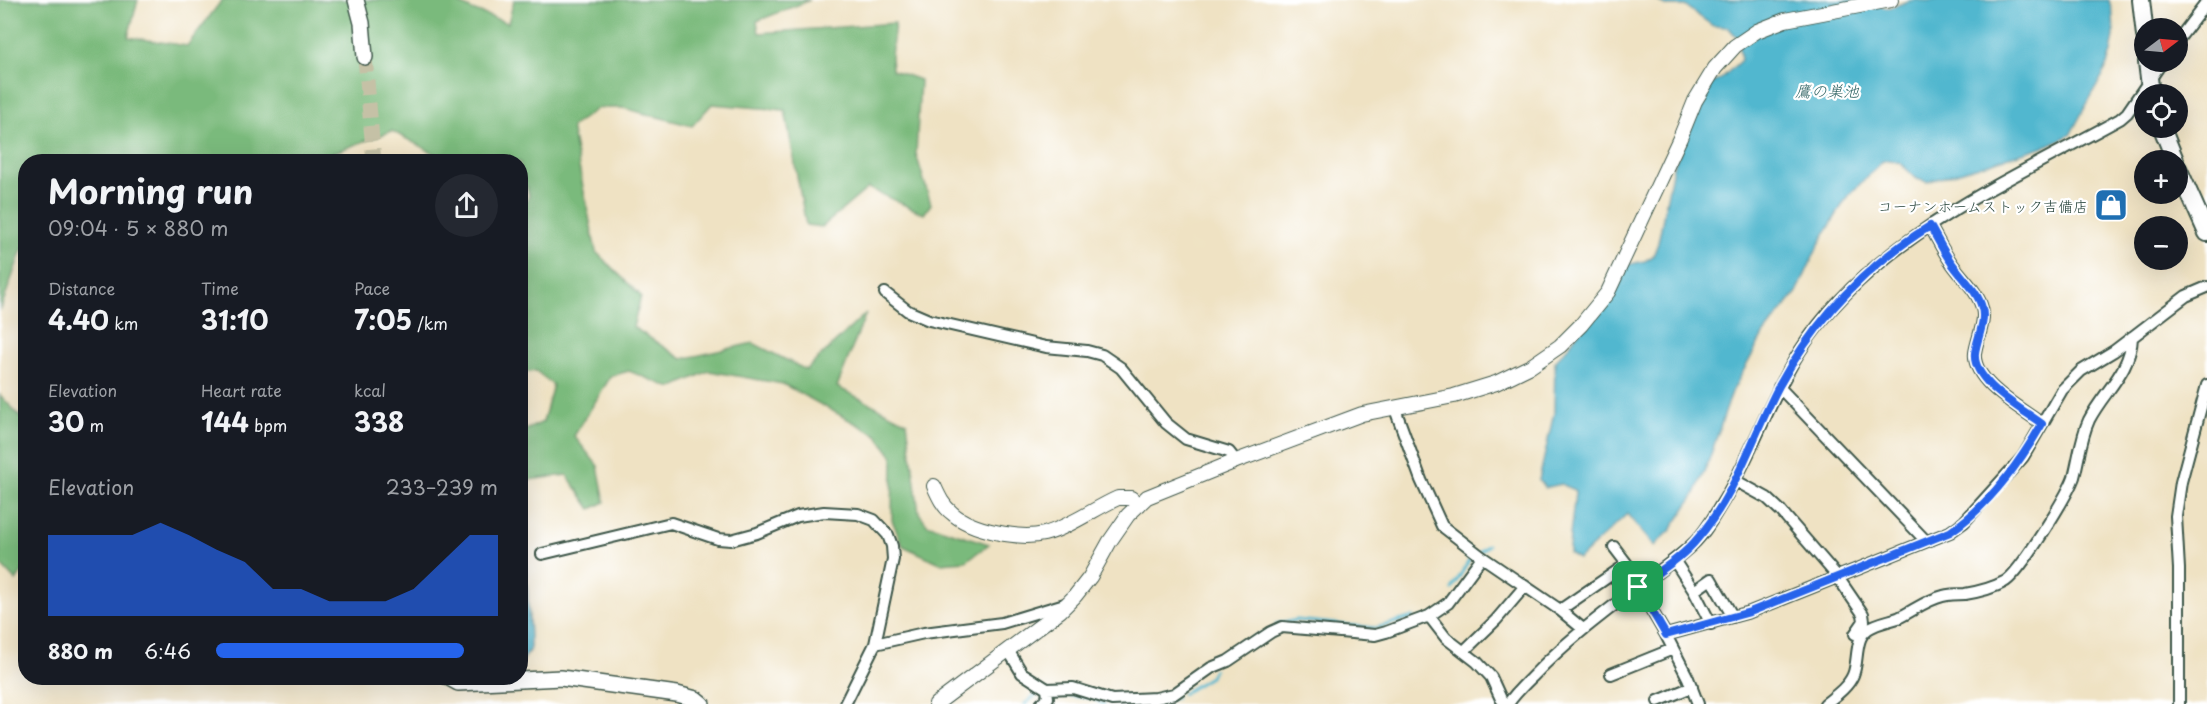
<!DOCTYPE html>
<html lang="en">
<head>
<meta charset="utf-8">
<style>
  :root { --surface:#171b24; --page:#242831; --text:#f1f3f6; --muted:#9ea1a6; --accent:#2563eb }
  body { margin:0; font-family:"Playpen Sans","Klee One",sans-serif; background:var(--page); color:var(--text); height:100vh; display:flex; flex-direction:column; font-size:22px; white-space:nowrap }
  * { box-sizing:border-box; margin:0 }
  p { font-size:20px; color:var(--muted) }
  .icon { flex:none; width:33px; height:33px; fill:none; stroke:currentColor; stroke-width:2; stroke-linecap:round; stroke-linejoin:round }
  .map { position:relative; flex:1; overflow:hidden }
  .drawer { position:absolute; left:18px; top:154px; width:510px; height:531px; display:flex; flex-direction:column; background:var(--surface); border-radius:24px; box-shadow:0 6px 24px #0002 }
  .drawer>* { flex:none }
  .needle { width:39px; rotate:74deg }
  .fabs { position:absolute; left:2134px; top:18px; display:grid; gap:12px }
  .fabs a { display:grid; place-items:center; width:54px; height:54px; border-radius:50%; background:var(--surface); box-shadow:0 6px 24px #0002; font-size:30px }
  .pin { position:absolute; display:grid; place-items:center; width:51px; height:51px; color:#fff; margin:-26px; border-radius:12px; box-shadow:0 3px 9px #0006 }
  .round { display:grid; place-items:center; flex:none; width:63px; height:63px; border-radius:32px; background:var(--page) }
  .headline { display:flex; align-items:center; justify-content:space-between; height:102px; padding:0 30px }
  h1 { font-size:33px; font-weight:700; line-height:45px }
  .figures { display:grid; grid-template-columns:repeat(3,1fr); gap:9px; height:102px; padding:6px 30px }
  .figures div { display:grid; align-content:center }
  .figures b { font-size:26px; font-weight:700 }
  .figures small { font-size:16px; font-weight:400 }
  .figures p { font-size:16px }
  .chart { height:168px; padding:12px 30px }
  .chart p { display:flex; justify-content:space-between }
  .chart svg { width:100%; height:108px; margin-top:6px; fill:var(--accent); opacity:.7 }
  ul { padding:0 30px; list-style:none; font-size:20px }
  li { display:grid; grid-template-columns:96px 72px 1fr; align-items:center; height:45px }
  li i { height:15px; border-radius:8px; background:var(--accent) }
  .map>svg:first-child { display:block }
  .forest { fill:#7aba7c; stroke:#4c7c58; stroke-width:1.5 }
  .water { fill:#51b7cf; stroke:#387a82; stroke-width:1.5 }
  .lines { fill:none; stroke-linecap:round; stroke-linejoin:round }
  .stream { stroke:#51b7cf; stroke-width:3 }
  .secondary-tunnel { stroke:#c5c1a6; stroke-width:15; stroke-dasharray:15 8; stroke-linecap:butt }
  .minor-casing { stroke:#3e5649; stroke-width:14 }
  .tertiary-casing { stroke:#3e5649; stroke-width:16 }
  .secondary-casing { stroke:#3e5649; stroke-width:18 }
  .primary-casing { stroke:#3e5649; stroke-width:20 }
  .minor { stroke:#fff; stroke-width:10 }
  .tertiary { stroke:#fff; stroke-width:14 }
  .secondary { stroke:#fff; stroke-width:15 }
  .primary { stroke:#fff; stroke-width:16 }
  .route-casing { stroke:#fff; stroke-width:12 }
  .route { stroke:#2563eb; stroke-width:8 }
  .labels { text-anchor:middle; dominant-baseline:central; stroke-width:4.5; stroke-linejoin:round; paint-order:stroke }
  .poi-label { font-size:15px; fill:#1f3d34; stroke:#fff; text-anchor:end }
  .water-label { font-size:16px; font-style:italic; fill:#2e6262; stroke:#fff }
</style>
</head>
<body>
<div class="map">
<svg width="2207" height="704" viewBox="0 0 2207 704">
  <rect width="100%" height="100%" fill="#fff"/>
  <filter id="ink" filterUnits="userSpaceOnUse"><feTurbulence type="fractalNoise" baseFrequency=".0167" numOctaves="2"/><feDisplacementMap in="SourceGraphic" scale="12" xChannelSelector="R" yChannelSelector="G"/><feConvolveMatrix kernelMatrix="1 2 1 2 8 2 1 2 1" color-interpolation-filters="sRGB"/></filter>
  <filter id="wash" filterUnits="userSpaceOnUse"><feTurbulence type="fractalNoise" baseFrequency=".008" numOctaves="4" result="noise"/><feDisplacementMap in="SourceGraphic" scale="24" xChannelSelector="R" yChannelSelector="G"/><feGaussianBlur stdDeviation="1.35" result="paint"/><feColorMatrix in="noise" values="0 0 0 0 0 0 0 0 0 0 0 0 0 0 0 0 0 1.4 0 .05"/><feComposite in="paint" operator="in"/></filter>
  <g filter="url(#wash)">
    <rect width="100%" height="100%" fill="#efe2c3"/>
    <!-- forest -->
    <path class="forest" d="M0,0H138L128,37L187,46L222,0H453L472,10L508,23L514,0H810L757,21L759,33L895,23L891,56L892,70L920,80L916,154L931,204L924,214L868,188L822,227L806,225L785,110L712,104L692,126L623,108H598L571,127L596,252L641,296L633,327L682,359L753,343L806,370L866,313L837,387L907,422L919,513L927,524L989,544L966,561L940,563L903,546L892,520L893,457L877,435L783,384L709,371L671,388L629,371L611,376L574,436L598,466L605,502L591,509L567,475L521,481V432L543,422L553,385L536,371L521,373L520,221L529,195L521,169L520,162H444L437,155L392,131L316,159L313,162H26L25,246L21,252L0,311Z
      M0,395L25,422V568L16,581L0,564Z"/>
    <!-- water -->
    <path class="water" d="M1656,0H1870C1892,17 1895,1 1916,0C1923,0 1927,2 1935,0H2109L2113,15L2114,36L2111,52L2105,71L2070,135L2048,145L1927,182L1917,179L1900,163L1890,160L1883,161L1847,197L1819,244L1797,292L1763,335L1732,392L1710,457L1694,496L1671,530L1654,546L1627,514L1579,559L1569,553C1569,532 1574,511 1575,490L1561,484L1545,488L1539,480L1554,413L1555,361L1568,347L1626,265L1645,261L1653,256L1658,243L1673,167L1711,84L1721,79L1741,60L1737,37L1728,27L1713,26L1685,6H1666Z
      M520,556L526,563L530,638V649L521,664Z"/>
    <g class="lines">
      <!-- stream -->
      <path class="stream" d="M1480,551L1488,545
        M1452,589L1470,559L1475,555
        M1276,624L1297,620L1376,628L1413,617
        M1219,661L1222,655L1260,634
        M1051,694L1089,698
        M1182,694L1210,677L1214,670
        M1095,700L1104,704
        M1154,703L1176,698
        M1025,704L1040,692L1044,693"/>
    </g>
  </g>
  <g filter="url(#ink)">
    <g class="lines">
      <!-- secondary-tunnel -->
      <path class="secondary-tunnel" d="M365,57L374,162"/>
      <defs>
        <path id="minor" d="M2178,40L2207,2
          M1930,226C1937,238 1943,251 1951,262C1960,276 1978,291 1982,308C1986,322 1977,338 1975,353C1972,382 2021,408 2042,424
          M885,293L908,311L929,320L1046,347L1087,351L1102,355L1121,368L1166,423L1186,439L1229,452L1236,461
          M1779,387L1926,541
          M1395,409L1421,480L1442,526L1482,557L1560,610L1583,629
          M1736,481L1767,498L1781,511L1837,576L1863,614L1864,621L1855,634
          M542,554L671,523L718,539L731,540L757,533L798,516L824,512L858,514L874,520L888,535L892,546L893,559L875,644L845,704
          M1674,560L1694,591L1711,624
          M1638,587L1666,635L1688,678L1698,704
          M1694,591L1711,579L1733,617
          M1560,610L1627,564L1614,547
          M1429,616L1446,638L1477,662L1491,677L1501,699L1505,704
          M1666,635L1750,612L1950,532L1964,522L2023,457L2062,390L2081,371L2114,351L2186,296L2207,287
          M875,644L924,633L1002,623L1068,603
          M1008,650L1022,673L1047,689L1073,688L1112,700L1156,698L1174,694L1211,668L1228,661L1271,632L1282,627L1375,635L1386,632L1429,616L1448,603L1482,557
          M1464,651L1496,620L1525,586
          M1611,674L1673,649
          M1658,701L1692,687
          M1041,704L1048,698L1047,689
          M1508,704C1515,693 1526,683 1535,674C1566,641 1603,614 1639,586C1658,572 1679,558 1696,541C1708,529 1715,514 1724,500C1753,452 1770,398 1800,351C1871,239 2008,181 2120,119L2127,113L2162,62
          M1825,704C1835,696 1848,687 1853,675C1859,661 1854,638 1868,629C1876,623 1889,621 1898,618C1913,611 1926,600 1943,596C1950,594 1958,594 1965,594C1977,592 1993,588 2004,582C2019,575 2068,494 2074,477C2079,458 2081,437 2089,420C2104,391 2131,371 2132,337
          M2179,704V569L2176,516L2181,482L2207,385"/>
        <path id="tertiary" d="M934,486C939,497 943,506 952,513C970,530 1020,540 1044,534C1068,528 1095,508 1118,498H1131L1139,505
          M936,704L1060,611L1075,596L1090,577L1110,541L1128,515L1147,497L1236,461L1362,414L1454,396L1496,383L1531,366L1560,346L1581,325L1608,292L1680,138L1695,101L1715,68L1735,46L1757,31L1785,20L1891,0"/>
        <path id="secondary" d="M356,0L362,23L365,57
          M449,678L458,683L561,678L677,694L696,699L702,704"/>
        <path id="primary" d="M2141,0L2145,36
          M2147,62L2151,94
          M2162,128L2175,160
          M2178,168L2207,233"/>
      </defs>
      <!-- minor casing -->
      <use href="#minor" class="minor-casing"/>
      <!-- tertiary casing -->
      <use href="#tertiary" class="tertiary-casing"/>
      <!-- secondary casing -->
      <use href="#secondary" class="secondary-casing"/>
      <!-- primary casing -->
      <use href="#primary" class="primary-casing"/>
      <!-- minor -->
      <use href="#minor" class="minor"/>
      <!-- tertiary -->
      <use href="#tertiary" class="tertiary"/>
      <!-- secondary -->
      <use href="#secondary" class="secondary"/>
      <!-- primary -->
      <use href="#primary" class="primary"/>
    </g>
  </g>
  <g class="lines" filter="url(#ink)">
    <defs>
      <path id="route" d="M1930,226C1937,238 1943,251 1951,262C1960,276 1978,291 1982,308C1986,322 1977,338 1975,353C1972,382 2021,408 2042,424C2019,464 1988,506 1950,532L1750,612L1666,635L1638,587C1658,572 1682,558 1698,538C1736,494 1752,437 1779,386C1815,320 1867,265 1930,226Z"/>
    </defs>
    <!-- route casing -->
    <use href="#route" class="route-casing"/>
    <!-- route -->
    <use href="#route" class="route"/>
  </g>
  <!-- icons -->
  <defs>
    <symbol id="shop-square" viewBox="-11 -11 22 22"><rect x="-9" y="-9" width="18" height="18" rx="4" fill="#1f6fb2" stroke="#fff"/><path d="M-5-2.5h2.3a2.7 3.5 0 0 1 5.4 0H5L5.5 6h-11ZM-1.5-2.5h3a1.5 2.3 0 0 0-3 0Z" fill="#fff"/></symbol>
  </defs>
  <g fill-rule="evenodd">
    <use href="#shop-square" x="2092" y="186" width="38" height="38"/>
  </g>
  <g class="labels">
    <!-- poi labels -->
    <g class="poi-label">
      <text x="2088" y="205">コーナンホームストック吉備店</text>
    </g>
    <!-- water labels -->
    <g class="water-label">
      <text x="1827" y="90">鷹の巣池</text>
    </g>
  </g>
</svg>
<div class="fabs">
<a><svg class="needle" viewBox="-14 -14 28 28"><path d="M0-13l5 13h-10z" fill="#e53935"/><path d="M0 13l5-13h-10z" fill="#9ea1a6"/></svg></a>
<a><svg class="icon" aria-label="locate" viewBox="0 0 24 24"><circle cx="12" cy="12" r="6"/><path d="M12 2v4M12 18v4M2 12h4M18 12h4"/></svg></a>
<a>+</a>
<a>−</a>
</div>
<div class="pin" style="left:1638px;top:587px;background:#1e9e55"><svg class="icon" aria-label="arrive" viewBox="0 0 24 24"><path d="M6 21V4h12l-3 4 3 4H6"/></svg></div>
<section class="drawer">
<div class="headline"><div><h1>Morning run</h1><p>09:04 · 5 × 880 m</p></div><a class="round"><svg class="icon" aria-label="share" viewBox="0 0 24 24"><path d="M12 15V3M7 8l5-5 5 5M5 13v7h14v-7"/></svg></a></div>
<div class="figures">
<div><p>Distance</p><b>4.40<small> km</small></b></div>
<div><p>Time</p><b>31:10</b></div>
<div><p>Pace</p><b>7:05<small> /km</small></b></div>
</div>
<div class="figures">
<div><p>Elevation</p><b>30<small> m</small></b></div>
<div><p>Heart rate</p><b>144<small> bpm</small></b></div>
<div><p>kcal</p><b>338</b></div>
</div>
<div class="chart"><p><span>Elevation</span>233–239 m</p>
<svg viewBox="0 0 160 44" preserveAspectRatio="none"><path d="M0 44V11L10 11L20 11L30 11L40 6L50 11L60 17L70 22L80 33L90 33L100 38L110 38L120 38L130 33L140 22L150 11L160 11V44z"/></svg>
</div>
<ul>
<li><b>880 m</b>6:46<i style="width:88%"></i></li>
</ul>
</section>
</div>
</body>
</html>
